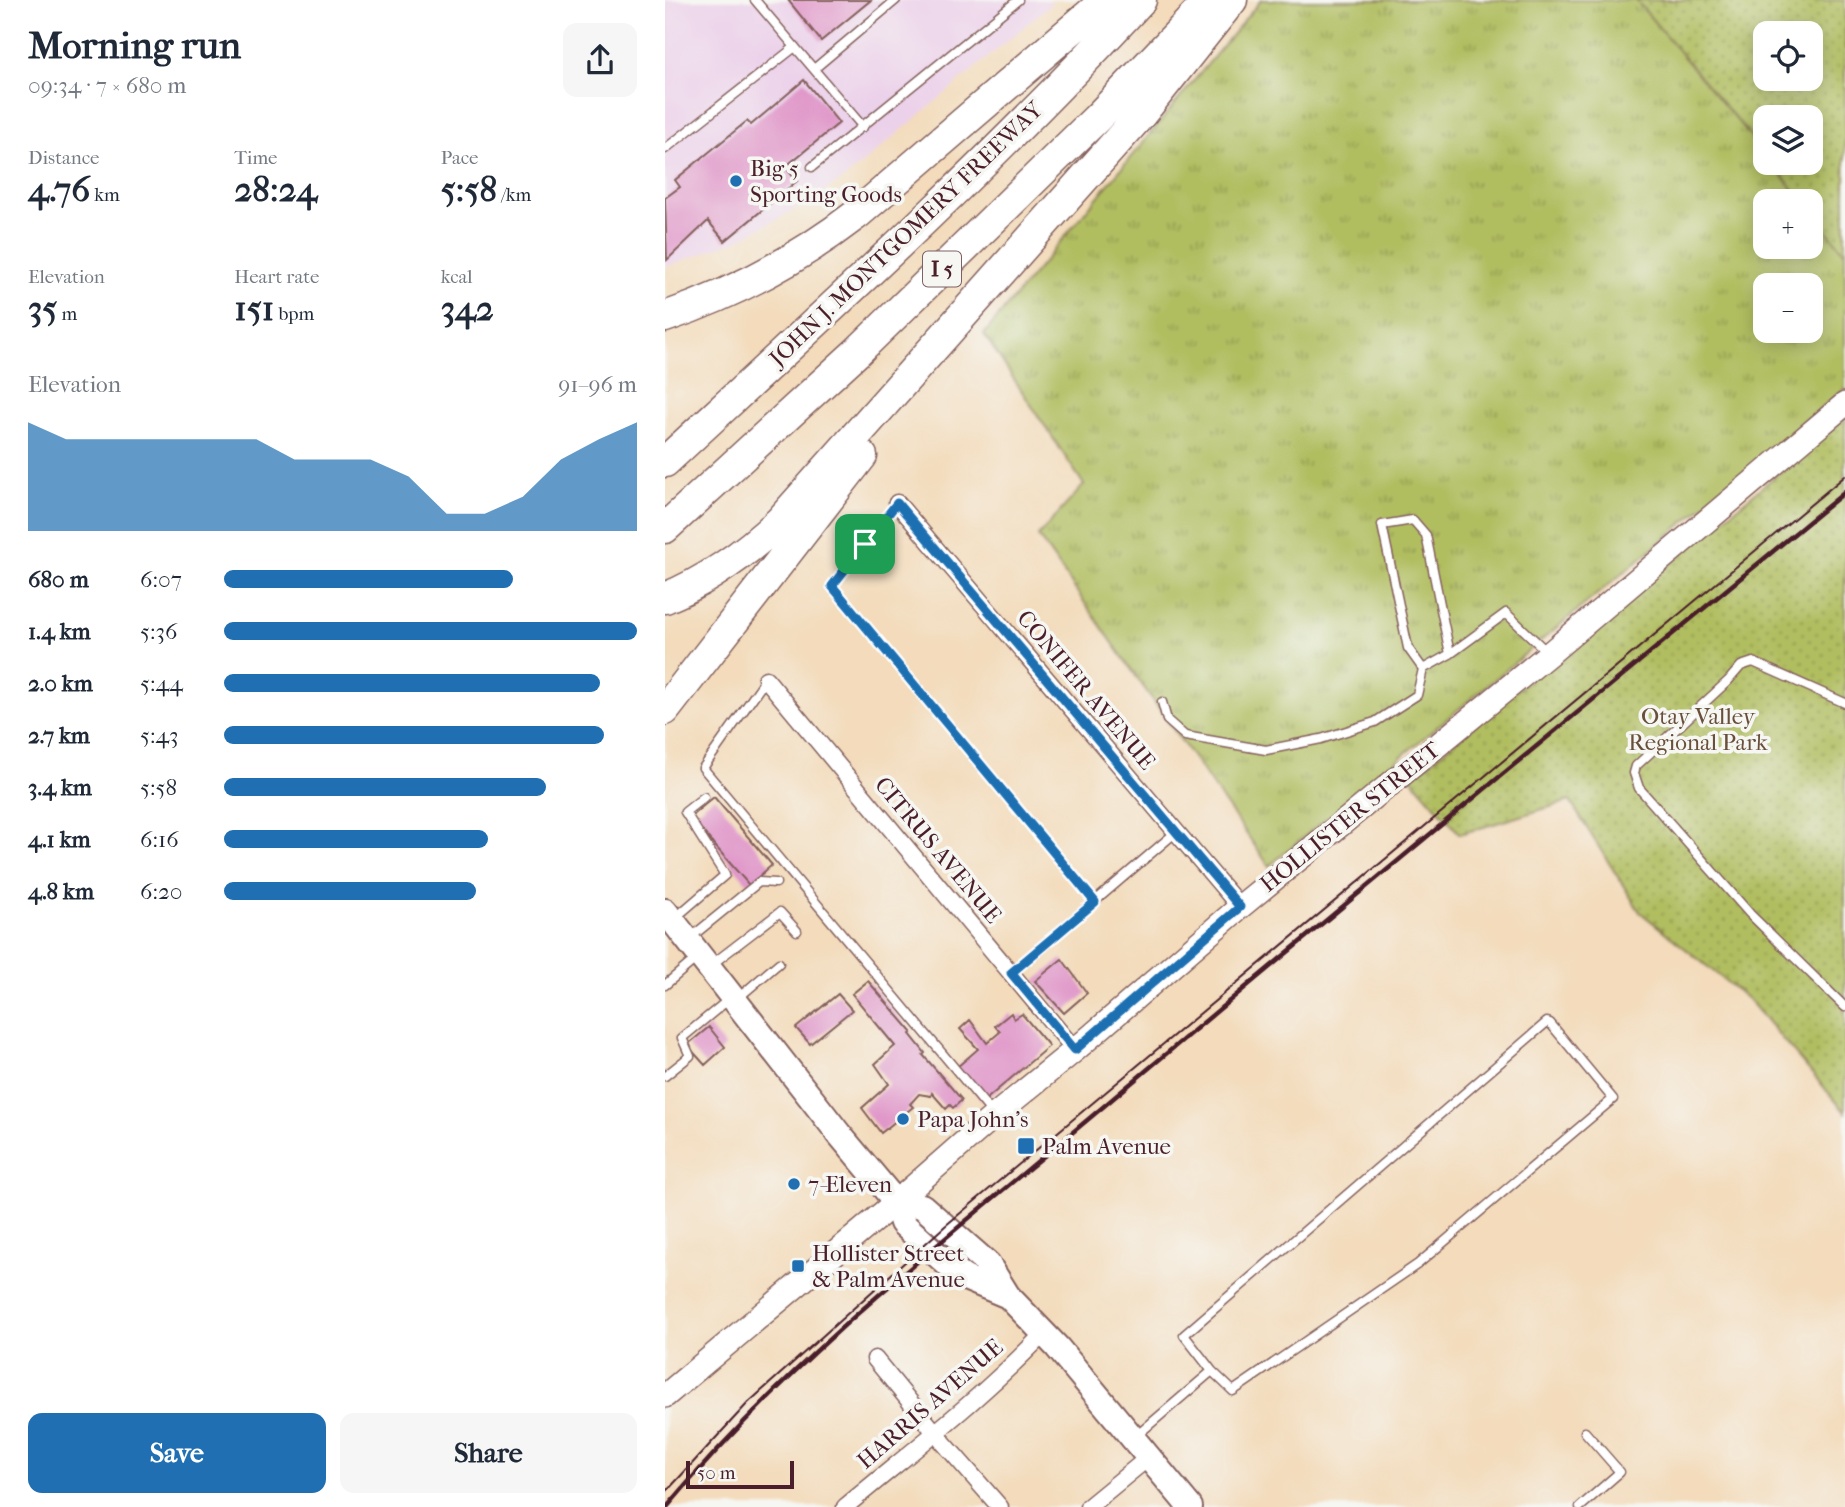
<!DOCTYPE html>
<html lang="en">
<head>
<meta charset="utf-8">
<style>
  :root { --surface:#fff; --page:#f6f6f7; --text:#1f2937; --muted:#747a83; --accent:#1f6fb2 }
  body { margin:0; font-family:"IM FELL French Canon",serif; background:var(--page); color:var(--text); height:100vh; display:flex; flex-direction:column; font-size:26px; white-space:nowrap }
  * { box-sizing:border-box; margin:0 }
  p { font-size:23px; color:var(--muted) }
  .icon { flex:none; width:38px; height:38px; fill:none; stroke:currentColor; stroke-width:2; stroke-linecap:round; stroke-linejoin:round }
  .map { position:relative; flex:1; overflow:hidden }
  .side { display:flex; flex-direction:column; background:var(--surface); width:665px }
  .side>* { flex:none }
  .tools { position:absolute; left:1088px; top:21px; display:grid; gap:14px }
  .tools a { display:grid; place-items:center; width:70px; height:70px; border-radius:14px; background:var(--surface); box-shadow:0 4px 18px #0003; font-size:35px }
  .scale { position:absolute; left:21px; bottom:18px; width:108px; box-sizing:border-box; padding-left:7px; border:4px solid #4a1f2b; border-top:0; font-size:19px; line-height:24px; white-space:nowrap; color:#4a1f2b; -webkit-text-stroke:5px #f6f6f2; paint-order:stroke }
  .pin { position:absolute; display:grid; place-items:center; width:60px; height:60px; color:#fff; margin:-30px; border-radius:14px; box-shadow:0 4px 10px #0006 }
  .round { display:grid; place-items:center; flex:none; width:74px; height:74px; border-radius:14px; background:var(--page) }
  .overview { display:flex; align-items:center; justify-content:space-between; height:119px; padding:0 28px }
  h1 { font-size:38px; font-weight:700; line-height:52px }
  .figures { display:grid; grid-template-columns:repeat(3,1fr); gap:10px; height:119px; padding:7px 28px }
  .figures div { display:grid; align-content:center }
  .figures b { font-size:35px; font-weight:700 }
  .figures small { font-size:19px; font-weight:400 }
  .figures p { font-size:19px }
  .chart { height:196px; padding:14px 28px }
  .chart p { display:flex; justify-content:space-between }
  .chart svg { width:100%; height:126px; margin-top:7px; fill:var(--accent); opacity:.7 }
  .cta { display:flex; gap:14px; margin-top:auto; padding:14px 28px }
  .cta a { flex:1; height:80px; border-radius:14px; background:var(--accent); color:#fff; font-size:28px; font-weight:700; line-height:80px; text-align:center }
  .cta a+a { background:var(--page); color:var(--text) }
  ul { padding:0 28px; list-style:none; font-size:23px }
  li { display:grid; grid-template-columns:112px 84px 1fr; align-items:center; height:52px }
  li i { height:18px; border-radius:9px; background:var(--accent) }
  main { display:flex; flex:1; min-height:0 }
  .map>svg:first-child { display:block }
  .built { fill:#ecd1ea }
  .grass { fill:url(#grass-tufts); stroke:#7e6e46; stroke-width:2; fill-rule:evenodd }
  .park { fill:url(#park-dots); stroke:#7e6e46; stroke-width:2; fill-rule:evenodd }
  .building { fill:#e097c9 }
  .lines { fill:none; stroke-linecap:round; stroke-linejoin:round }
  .lane-casing { stroke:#85615d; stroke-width:11 }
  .street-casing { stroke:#85615d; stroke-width:19 }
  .secondary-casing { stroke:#85615d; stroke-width:26 }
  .primary-casing { stroke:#85615d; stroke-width:28 }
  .highway-casing { stroke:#85615d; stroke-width:33 }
  .lane { stroke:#fff; stroke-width:8 }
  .street { stroke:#fff; stroke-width:16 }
  .secondary { stroke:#fff; stroke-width:23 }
  .primary { stroke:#fff; stroke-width:24 }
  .highway { stroke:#fff; stroke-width:30 }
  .tram { stroke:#4a1f2b; stroke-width:2 }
  .rail { stroke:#4a1f2b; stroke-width:4.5 }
  .route-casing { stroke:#fff; stroke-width:14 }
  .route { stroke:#1f6fb2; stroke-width:9 }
  .poi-dot { fill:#1f6fb2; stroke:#f6f6f2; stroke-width:2.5 }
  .labels { text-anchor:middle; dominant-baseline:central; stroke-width:7; stroke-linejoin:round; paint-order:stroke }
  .shield { fill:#f6f6f2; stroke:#7e6067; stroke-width:2 }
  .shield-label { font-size:21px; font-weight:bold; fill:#4a1f2b }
  .poi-label { font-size:23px; fill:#4a1f2b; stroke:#f6f6f2; text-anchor:start }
  .street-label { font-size:23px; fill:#4a1f2b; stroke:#f6f6f2 }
  .park-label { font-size:23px; fill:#694f3b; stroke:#f6f6f2 }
</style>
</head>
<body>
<main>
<section class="side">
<div class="overview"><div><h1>Morning run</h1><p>09:34 · 7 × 680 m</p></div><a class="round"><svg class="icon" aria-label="share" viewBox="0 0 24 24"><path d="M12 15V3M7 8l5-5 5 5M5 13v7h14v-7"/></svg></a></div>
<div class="figures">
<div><p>Distance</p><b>4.76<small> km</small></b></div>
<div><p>Time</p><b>28:24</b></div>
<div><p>Pace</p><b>5:58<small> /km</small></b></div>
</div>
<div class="figures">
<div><p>Elevation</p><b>35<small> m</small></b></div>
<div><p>Heart rate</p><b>151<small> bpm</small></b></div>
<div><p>kcal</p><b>342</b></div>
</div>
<div class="chart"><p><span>Elevation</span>91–96 m</p>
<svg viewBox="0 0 160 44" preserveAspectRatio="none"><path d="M0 44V6L10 12L20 12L30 12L40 12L50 12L60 12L70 19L80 19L90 19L100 25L110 38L120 38L130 32L140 19L150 12L160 6V44z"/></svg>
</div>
<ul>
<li><b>680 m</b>6:07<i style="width:70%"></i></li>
<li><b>1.4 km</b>5:36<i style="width:100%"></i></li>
<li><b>2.0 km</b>5:44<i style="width:91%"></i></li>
<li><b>2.7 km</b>5:43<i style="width:92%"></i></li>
<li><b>3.4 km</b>5:58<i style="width:78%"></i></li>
<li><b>4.1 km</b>6:16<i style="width:64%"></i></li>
<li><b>4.8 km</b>6:20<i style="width:61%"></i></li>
</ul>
<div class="cta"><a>Save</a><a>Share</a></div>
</section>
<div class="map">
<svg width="1180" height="1507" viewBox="0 0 1180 1507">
  <defs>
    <pattern id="grass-tufts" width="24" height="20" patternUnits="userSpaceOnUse" patternTransform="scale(1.75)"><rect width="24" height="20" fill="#b1be60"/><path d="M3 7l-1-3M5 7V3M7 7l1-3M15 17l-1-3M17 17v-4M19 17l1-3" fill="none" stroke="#929a4f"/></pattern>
    <pattern id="park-dots" width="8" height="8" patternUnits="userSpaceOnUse" patternTransform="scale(1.75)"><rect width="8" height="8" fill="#b1be60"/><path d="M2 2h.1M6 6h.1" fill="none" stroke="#929a4f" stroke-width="1.8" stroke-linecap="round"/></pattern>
  </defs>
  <rect width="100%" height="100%" fill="#f6f6f2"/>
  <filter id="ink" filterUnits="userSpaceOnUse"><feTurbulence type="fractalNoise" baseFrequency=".0143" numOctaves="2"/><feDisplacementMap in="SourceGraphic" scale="14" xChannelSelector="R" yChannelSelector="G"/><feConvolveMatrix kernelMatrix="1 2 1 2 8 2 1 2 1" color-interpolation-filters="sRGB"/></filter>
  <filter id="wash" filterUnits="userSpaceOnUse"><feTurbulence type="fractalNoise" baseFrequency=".00686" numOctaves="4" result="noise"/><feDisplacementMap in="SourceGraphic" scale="28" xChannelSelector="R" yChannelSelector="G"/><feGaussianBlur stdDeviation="1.57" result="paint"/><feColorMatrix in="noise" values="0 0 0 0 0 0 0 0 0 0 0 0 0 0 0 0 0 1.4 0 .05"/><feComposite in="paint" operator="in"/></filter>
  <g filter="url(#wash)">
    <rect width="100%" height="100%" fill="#f3dbbb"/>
    <!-- built -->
    <path class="built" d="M0,0H384L387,3L180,178L127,211L73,240L0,267Z"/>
    <!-- grass -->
    <path class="grass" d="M596,0H971L1101,155V163H1107L1138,201H1101V247H1146V211L1180,253V389L604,866L373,536L419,485L319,334ZM1101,285H1146V331H1101Z"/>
    <!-- park -->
    <path class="park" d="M971,0H1180V253L1146,211V201H1138L1107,163H1146V117H1101V155ZM1101,33H1146V79H1101Z
      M1180,418V1112L1084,1000L975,912L905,801L795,834L746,778Z"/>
    <g id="blocks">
      <!-- building -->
      <path class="building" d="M123,0H206L156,41Z
        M139,80L174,123L120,167L132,181L60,241L43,221L2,260L0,198L15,187L10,180L82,121L86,125Z
        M49,797L107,865L84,885L25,817Z
        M397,959L422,993L399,1013L370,981Z
        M203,981L247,1032L245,1034L260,1053L258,1055L297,1100L288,1108L285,1105L281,1109L267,1093L266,1096L254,1094L245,1104L248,1107L216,1133L197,1108L224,1084L210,1064L230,1046L187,994Z
        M173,994L187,1010L145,1044L131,1028Z
        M346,1013L349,1019L357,1014L384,1046L318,1102L291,1068L313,1049L295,1029L305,1020L322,1043L335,1032L330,1026Z
        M44,1027L60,1047L40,1065L22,1045Z"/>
    </g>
  </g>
  <g filter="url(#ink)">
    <use href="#blocks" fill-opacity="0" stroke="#85615d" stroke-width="2"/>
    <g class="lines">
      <defs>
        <path id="lane" d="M90,0L198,127
          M149,69L231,0
          M0,149L130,47
          M147,167L353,0
          M232,503L167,586L430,902
          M785,654L761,535L748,520L717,525L743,648L758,669L785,654L841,613L882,652
          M101,679L38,768L328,1114
          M497,702L502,720L520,736L601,750L656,739L710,722L752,695L758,669
          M1180,703L1088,662L1076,666L1063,681L971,766L969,773L974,788L1085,914L1180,1007
          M10,918L60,875L20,812L39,797
          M25,938L94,882L111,883
          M46,965L115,912L132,931
          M346,973L511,832
          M0,985L33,957
          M73,998L114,963
          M882,1022L885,1023L948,1099L753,1264L568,1391L547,1371L519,1335Z
          M0,1076L25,1056L17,1038L63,1000
          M470,1437L547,1371
          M915,1507L955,1472L920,1432"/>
        <path id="street" d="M232,503L575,907
          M101,679L410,1050
          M210,1359L277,1441L335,1507
          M180,1507C247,1451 318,1397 379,1333
          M423,1507L484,1457"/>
        <path id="secondary" d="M0,1396L231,1202L329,1116L410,1050L575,907L884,654L1180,404"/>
        <path id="primary" d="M0,911L174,1134L231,1202L237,1223L290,1271L300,1278L343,1296
          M231,1202L257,1206L323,1264L343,1296L392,1347L525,1507"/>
        <path id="highway" d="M0,317C70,293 134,259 192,214L441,0
          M0,462C162,312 326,163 476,0
          M0,528L192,352L433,117L545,0
          M0,598C42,581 82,552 115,521L478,112L567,0
          M0,710L197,456"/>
      </defs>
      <!-- lane casing -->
      <use href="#lane" class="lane-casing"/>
      <!-- street casing -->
      <use href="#street" class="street-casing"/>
      <!-- secondary casing -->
      <use href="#secondary" class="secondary-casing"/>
      <!-- primary casing -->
      <use href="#primary" class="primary-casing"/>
      <!-- highway casing -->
      <use href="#highway" class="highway-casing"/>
      <!-- lane -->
      <use href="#lane" class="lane"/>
      <!-- street -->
      <use href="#street" class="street"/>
      <!-- secondary -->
      <use href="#secondary" class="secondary"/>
      <!-- primary -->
      <use href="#primary" class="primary"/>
      <!-- highway -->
      <use href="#highway" class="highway"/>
      <!-- tram -->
      <path class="tram" d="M0,1493L83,1403L280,1226L1180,476"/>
      <!-- rail -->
      <path class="rail" d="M2,1507C131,1352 292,1230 445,1101C688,896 935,694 1180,492"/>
    </g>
  </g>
  <g class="lines" filter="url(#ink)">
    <defs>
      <path id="route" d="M232,503L575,907L410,1050L346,973L430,902L167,586Z"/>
    </defs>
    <!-- route casing -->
    <use href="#route" class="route-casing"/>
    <!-- route -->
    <use href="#route" class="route"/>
  </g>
  <!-- markers -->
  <g class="poi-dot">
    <circle cx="71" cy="181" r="7"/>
    <circle cx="238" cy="1119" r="7"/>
    <rect x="352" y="1137" width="18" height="18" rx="3.5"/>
    <circle cx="129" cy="1184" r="7"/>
    <rect x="126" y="1259" width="14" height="14" rx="3.5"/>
  </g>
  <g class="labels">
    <!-- shield labels -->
    <rect class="shield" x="258" y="251.5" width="38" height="35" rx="5"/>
    <g class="shield-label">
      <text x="277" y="269">I 5</text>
    </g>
    <!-- poi labels -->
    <g class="poi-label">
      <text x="85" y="168">Big 5<tspan x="85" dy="26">Sporting Goods</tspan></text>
      <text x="252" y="1119">Papa John's</text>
      <text x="377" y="1146">Palm Avenue</text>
      <text x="143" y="1184">7-Eleven</text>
      <text x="147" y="1253">Hollister Street<tspan x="147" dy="26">&amp; Palm Avenue</tspan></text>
    </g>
    <!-- street labels -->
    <g class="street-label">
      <text transform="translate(241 234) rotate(-44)">JOHN J. MONTGOMERY FREEWAY</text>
      <text transform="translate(421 690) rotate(50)">CONIFER AVENUE</text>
      <text transform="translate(685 817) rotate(-39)">HOLLISTER STREET</text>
      <text transform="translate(273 850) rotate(50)">CITRUS AVENUE</text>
      <text transform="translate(265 1404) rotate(-41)">HARRIS AVENUE</text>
    </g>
    <!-- park labels -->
    <g class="park-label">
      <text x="1033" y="716">Otay Valley<tspan x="1033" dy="26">Regional Park</tspan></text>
    </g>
  </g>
</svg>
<div class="tools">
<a><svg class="icon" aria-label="locate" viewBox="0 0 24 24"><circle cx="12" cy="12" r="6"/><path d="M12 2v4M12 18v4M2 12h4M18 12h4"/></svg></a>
<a><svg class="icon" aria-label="layers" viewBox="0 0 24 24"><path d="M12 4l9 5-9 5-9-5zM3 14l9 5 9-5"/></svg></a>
<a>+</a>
<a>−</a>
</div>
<div class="scale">50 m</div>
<div class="pin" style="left:200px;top:544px;background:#1e9e55"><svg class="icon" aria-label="arrive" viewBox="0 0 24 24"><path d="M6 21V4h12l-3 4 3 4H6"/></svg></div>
</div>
</main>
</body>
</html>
